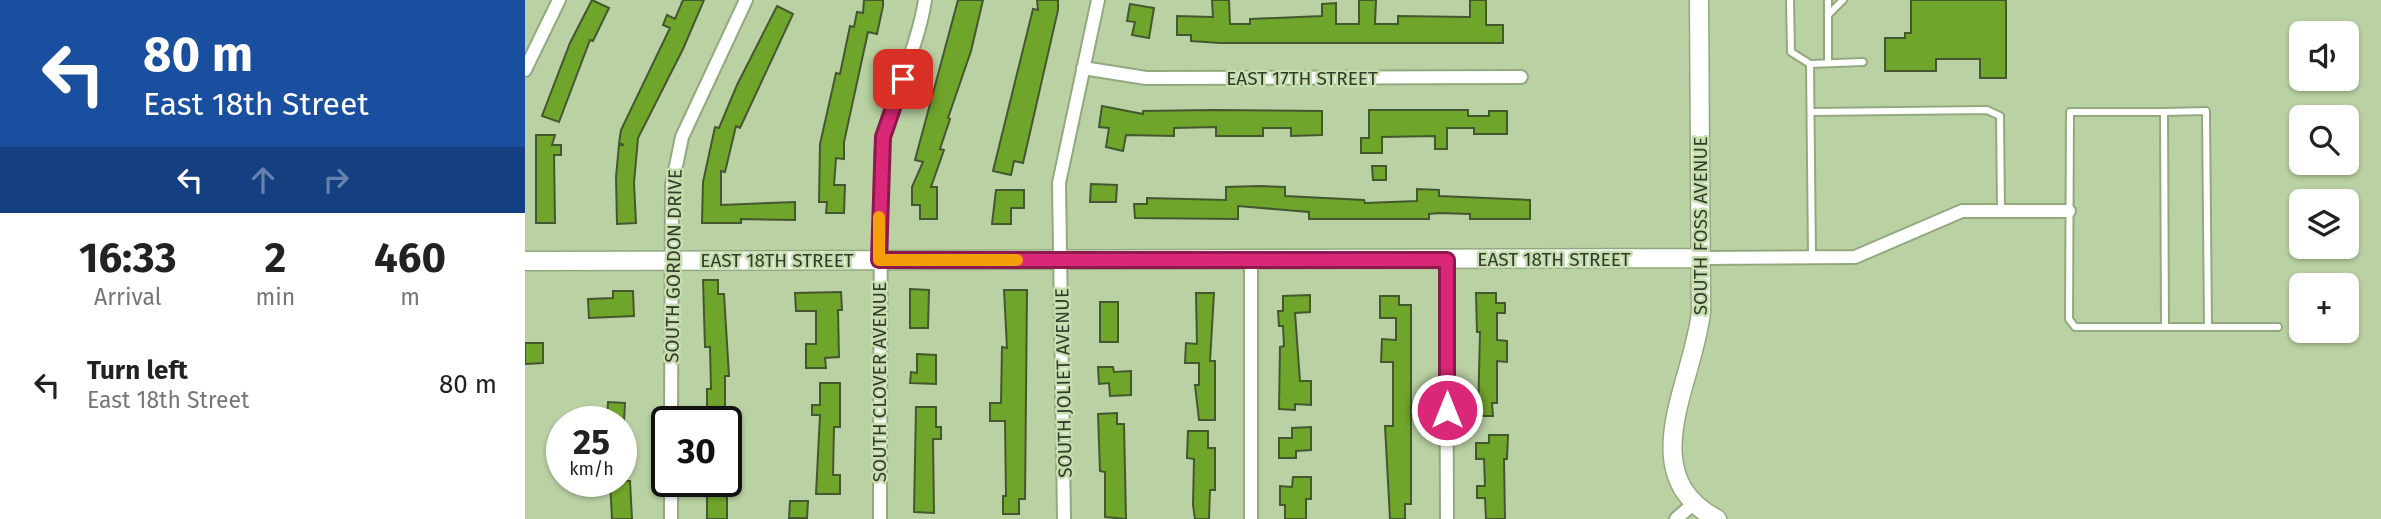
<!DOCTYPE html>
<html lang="en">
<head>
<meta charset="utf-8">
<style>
	body { margin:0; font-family:"Fira Sans",sans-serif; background:#f2f2f2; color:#222; height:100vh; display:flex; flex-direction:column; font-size:26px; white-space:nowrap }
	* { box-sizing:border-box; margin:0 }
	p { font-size:23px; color:#767676 }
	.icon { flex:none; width:38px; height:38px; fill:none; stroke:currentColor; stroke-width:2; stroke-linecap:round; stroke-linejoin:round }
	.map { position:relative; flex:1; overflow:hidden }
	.drawer { display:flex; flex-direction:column; background:#fff; width:525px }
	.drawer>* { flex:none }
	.hud { background:#1a4fa0; color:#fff; overflow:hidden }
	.controls { position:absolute; left:1764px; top:21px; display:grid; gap:14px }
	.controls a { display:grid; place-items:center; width:70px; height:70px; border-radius:10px; background:#fff; box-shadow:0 2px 5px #0004; font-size:35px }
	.speed { position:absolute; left:21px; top:406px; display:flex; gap:14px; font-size:35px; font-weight:700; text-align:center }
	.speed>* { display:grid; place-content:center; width:91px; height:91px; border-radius:50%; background:#fff; box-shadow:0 2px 5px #0004; line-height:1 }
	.speed small { font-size:18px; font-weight:400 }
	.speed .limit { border:4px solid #111; border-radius:10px; background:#fff; color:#111 }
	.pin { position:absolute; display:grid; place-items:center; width:60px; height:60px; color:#fff; margin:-30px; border-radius:14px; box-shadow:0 4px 10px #0006 }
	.me { position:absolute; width:77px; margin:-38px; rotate:0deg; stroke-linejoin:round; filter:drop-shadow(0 0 5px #0008) }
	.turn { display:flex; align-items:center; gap:24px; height:147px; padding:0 28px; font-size:32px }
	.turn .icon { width:91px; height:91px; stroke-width:2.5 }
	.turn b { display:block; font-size:49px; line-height:60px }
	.lanes { display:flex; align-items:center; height:66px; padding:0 28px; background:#0003; justify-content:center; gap:35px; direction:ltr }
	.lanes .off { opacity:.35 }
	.eta { display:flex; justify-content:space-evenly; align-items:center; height:119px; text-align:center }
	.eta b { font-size:42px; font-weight:700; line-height:49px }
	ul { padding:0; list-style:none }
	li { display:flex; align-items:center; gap:21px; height:105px; padding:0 28px }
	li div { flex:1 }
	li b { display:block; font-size:26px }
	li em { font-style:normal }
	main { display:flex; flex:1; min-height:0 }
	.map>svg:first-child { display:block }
	.building { fill:#70a52b; stroke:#44582f; stroke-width:2 }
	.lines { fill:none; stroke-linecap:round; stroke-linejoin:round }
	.lane-casing { stroke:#92a97d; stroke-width:10 }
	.street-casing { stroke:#92a97d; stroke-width:16 }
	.secondary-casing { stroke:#92a97d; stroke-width:21 }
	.lane { stroke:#fff; stroke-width:6 }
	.street { stroke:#fff; stroke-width:12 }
	.secondary { stroke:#fff; stroke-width:18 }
	.route-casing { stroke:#8e194d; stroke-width:18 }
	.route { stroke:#db2777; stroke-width:12 }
	.slow { stroke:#f59e0b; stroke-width:12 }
	.labels { text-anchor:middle; stroke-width:5; stroke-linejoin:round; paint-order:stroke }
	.street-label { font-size:19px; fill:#323b29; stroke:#c6deb0 }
</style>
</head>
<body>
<main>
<section class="drawer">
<div class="hud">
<div class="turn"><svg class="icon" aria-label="left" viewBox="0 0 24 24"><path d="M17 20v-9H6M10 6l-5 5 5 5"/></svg><div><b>80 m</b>East 18th Street</div></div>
<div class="lanes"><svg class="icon" aria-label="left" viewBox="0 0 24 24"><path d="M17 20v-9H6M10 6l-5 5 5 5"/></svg><svg class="icon off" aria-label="ahead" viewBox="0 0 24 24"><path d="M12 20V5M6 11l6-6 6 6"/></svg><svg class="icon off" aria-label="right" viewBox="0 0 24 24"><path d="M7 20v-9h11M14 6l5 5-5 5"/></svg></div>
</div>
<div class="eta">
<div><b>16:33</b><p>Arrival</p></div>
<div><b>2</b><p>min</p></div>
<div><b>460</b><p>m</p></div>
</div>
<ul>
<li><svg class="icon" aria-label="left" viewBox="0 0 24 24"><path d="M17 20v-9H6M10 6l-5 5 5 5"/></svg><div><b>Turn left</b><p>East 18th Street</p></div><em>80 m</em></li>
</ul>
</section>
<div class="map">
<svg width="1856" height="519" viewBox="0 0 1856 519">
	<rect width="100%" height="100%" fill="#b9d1a3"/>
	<path class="building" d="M67 0 84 8 68 41 65 40 34 122 17 116 45 43Z
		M158 0H179L158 49 113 138 109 183 111 223 92 224 91 177 94 145H99L94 143 96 130 145 28 138 25 142 15 150 19Z
		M339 0H358V6L352 34 343 32 319 142V159L311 158 309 185H320L319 213H301L302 202H294L295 144 311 73 315 74 325 26 329 27 332 12 338 13Z
		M433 0H458L446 51 423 118 425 119 415 149 419 150 406 187H412V219H395V205H387V187L398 162 390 160Z
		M512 0H533V10L498 163 489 161 486 175 468 171 508 9 513 10Z
		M687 0H704L705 24H725V19L797 16V4L811 3V24H834V0H851L850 24H873V16L945 17V0H961V25H978V43H695L666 41V35H652V16L688 17Z
		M1386 0H1481V78H1455V59H1411V71H1360V38H1380V33H1386Z
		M605 4 629 8 624 38 607 35 610 22 602 21Z
		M252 6 268 14 215 128 211 126 200 172 196 171V205L270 202V220L216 219V223H177L178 182 190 127 194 128 212 85Z
		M577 106 618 114V111L688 110 797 111V135L766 136V128H738V136H691V127L649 128V136L601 135 598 151 581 147 584 128 574 127Z
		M844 110H943V116H964V111H982V134H949V128H922V149H910V136L857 137V153H836V138H844Z
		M11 135H30L27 145H36V155H29L30 223H11Z
		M847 166H861V180H848Z
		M566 184 592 185 591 202H565Z
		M734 186 760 187V196L839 200 840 203 892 201V189L914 190V196L1005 200V219H945V214L914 213 904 214V219H784V212L713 206V219L610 218 609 204H622V198L701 200V187Z
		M471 190H499V208H486V224H467Z
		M178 280H193V294H199L204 376H200V415H182V389H186L185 347H180Z
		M385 289 404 290 403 328H385Z
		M479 290H502L500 499H494V514H478V496H481L480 421H465V403H476L477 347 482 348Z
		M88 291H108L109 316 64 318 63 299 88 298Z
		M316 292 317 310H313L314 357 300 358 301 368H281V344H291V311H271L270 293Z
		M671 293H689L685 361H690V420H674L670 385H674V363H660L661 343 672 344Z
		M951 293H971V303H980V313H972V340L982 341V362L972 361V403H967L968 416H953L955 332H952Z
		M785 295V312L770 313 775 381H786V405L770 404V410L754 409 755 347 759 346 758 326H754L753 311H758V296Z
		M855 296H874V305H886V504H880V519H865L860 426H868V362H856L857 339 871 340V318H855Z
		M575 302H593V342H575Z
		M0 343H18V363L0 364Z
		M392 354 411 355V384L385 383 386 372 392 373Z
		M573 367H588L589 372 606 371V395L585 396 584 383 574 384Z
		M295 383H315V427H309L308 475H315V494H291L295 415H287V405H295Z
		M83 402 100 403 99 422H82Z
		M391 407H411V427H416V439H408L409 513 389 512Z
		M592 413V424H599L601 519 580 517V472L575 471 573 414Z
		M786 427V450L771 451V458H754V438H767V428Z
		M663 431H683V448H690V490H685L684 519H670L668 505 669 459 662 458Z
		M964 435H983L982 459H979L980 519H961L960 498H952V486H960L959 459H951V443H964Z
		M201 466H211V478H201Z
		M768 477H786V499H781V519H760V505H755V486L767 487Z
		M85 481H105L107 519H87Z
		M182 481H202V519H182Z
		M265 501H283L282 518H264Z"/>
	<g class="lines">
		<defs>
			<path id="lane" d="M1265 0 1266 52 1285 64
				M1303 0V62
				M1303 15 1318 0
				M1286 112 1462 110 1475 116 1476 210
				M1545 112H1639L1640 327H1550L1544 319Z
				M1639 112 1681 111 1683 327
				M1287 258 1285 64 1338 62
				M1640 327H1753"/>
			<path id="street" d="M558 68 621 78 996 77
				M0 70 34 0
				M1177 258 1330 257 1437 211H1544
				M726 260V519
				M921 260 922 519
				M146 422 147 185 157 137 221 0
				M146 481V519
				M355 519 356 154C363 101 392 53 400 0
				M539 519 534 183 573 0
				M1151 519 1168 504"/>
			<path id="secondary" d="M1174 0 1176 311C1170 380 1106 474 1192 519
				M0 261 1177 258"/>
		</defs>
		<use href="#lane" class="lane-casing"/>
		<use href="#street" class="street-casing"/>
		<use href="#secondary" class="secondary-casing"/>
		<use href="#lane" class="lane"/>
		<use href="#street" class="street"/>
		<use href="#secondary" class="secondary"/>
	</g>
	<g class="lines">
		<defs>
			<path id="route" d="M378 79 358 137 354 260H922V410"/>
		</defs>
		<use href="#route" class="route-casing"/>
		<use href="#route" class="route"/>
		<path class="slow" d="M354 217V260H492"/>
	</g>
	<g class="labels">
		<g class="street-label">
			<text x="777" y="85">EAST 17TH STREET</text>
			<text transform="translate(1175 226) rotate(-90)" y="7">SOUTH FOSS AVENUE</text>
			<text x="1029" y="266">EAST 18TH STREET</text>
			<text x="252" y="267">EAST 18TH STREET</text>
			<text transform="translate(148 266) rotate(-89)" y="7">SOUTH GORDON DRIVE</text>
			<text transform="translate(354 382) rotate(-90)" y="7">SOUTH CLOVER AVENUE</text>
			<text transform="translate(538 383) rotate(-91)" y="7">SOUTH JOLIET AVENUE</text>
		</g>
	</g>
</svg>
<div class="controls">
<a><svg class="icon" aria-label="sound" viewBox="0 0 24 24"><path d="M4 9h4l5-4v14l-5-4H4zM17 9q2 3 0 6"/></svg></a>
<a><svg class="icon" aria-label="search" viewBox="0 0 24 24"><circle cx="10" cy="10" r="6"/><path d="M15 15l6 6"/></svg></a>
<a><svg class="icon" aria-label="layers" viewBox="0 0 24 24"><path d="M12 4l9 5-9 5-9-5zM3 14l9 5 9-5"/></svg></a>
<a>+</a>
</div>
<div class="speed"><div>25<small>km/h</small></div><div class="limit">30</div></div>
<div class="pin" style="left:378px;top:79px;background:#d93025"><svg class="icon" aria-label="arrive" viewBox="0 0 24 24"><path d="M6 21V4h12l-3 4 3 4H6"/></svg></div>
<svg class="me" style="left:922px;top:410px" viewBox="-20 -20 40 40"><circle r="17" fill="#db2777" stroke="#fff" stroke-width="3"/><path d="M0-11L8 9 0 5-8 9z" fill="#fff"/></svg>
</div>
</main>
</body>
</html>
